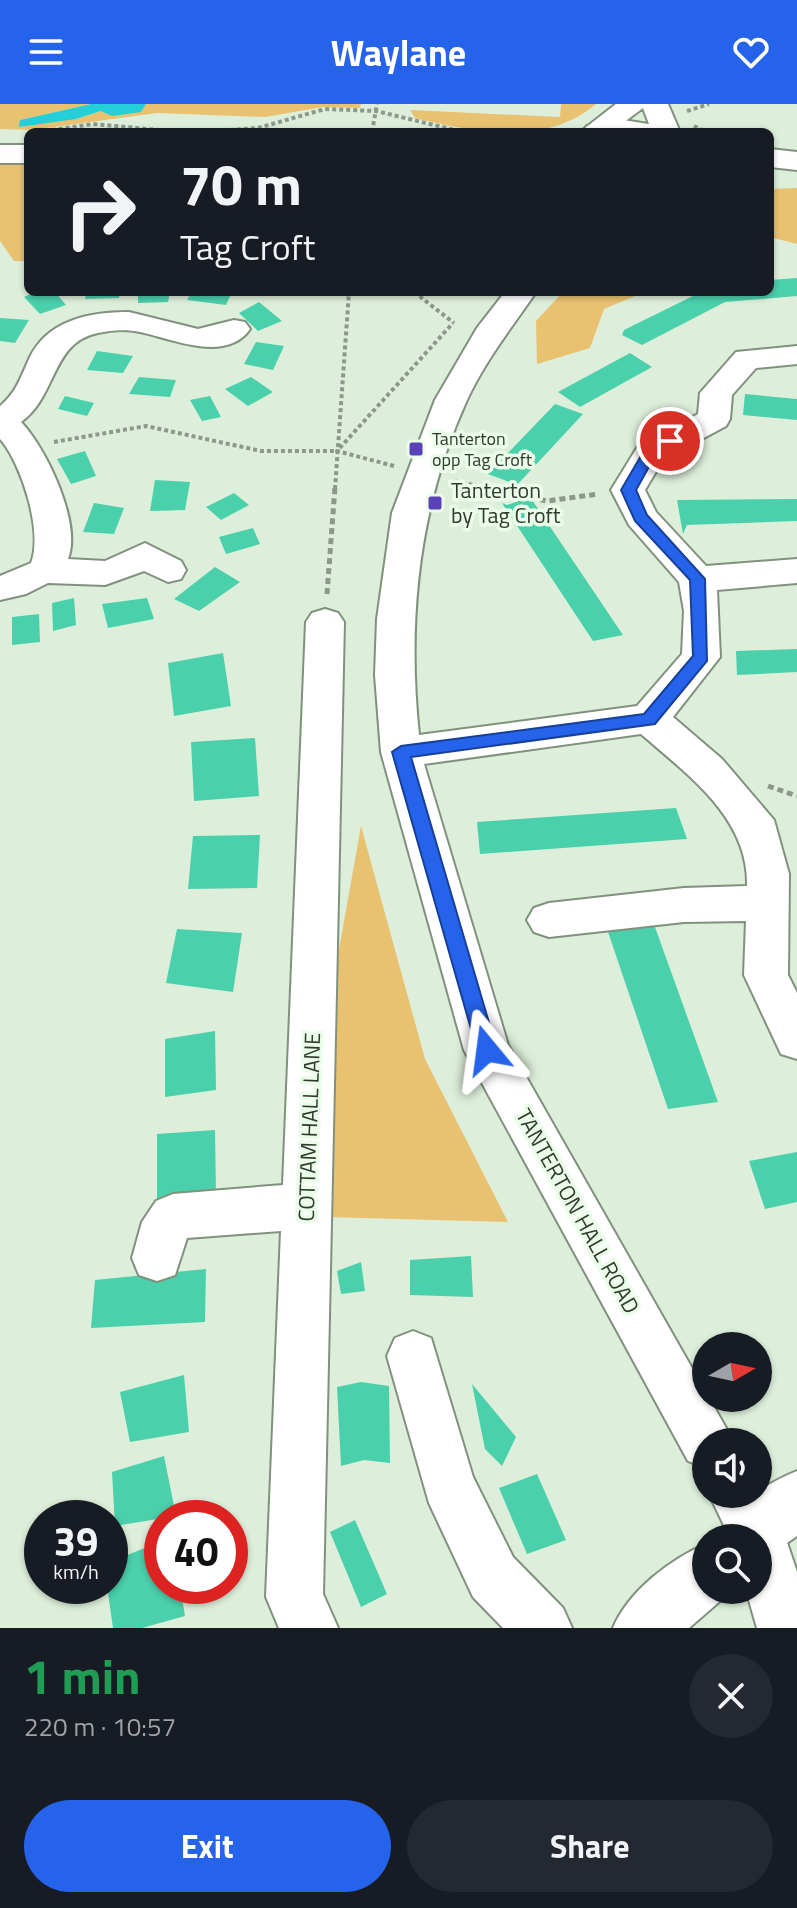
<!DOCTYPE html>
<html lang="en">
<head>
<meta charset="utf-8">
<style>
	body { margin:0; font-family:"Titillium Web",sans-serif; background:#242831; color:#f1f3f6; height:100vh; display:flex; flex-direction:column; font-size:30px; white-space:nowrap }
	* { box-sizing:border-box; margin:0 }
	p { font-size:26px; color:#9ea1a6 }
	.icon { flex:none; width:44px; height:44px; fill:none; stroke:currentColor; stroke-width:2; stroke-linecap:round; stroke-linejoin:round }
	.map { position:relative; height:1524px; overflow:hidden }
	.details { display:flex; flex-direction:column; background:#171b24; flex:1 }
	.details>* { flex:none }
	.hud { position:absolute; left:24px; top:24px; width:750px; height:168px; border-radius:12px; box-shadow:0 2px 6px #0004; background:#171b24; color:#f1f3f6; overflow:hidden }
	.needle { width:52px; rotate:81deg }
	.tools { position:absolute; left:692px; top:1228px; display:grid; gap:16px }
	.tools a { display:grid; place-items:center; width:80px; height:80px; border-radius:50%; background:#171b24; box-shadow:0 2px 6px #0004; font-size:40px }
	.speed { position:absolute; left:24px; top:1396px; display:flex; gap:16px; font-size:40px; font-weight:700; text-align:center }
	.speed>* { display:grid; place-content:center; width:104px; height:104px; border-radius:50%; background:#171b24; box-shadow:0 2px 6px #0004; line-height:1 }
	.speed small { font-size:20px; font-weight:400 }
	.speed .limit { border:12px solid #d22; background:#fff; color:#111 }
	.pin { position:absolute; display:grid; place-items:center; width:68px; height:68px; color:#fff; margin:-34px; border:4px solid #fff; border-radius:50%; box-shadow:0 2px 8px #0007 }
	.me { position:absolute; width:88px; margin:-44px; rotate:344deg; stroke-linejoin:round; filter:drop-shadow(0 0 6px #0008) }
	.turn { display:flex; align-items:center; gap:28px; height:168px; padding:0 24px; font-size:36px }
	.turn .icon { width:104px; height:104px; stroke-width:2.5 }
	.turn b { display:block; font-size:56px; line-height:68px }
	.round { display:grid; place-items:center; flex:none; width:84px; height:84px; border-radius:42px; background:#242831 }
	.headline { display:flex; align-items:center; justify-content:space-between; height:136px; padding:0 24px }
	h1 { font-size:48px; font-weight:700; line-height:60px; color:#1e9e55 }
	.button { display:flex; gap:16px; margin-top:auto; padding:16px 24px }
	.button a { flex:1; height:92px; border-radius:48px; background:#2563eb; color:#fff; font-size:32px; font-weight:700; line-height:92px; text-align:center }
	.button a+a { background:#242831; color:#f1f3f6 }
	header { display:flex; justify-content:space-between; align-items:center; height:104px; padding:0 24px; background:#2563eb; color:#fff; font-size:36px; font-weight:700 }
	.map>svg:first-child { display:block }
	.green { fill:#e9c271 }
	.water { fill:#24cfd8 }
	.building { fill:#4bd0ac }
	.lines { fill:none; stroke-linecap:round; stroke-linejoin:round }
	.minor-casing { stroke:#80917e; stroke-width:4 }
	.major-casing { stroke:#80917e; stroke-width:4 }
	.path-far1 { stroke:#8c988a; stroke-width:4; stroke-dasharray:4 3; stroke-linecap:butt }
	.path { stroke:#8c988a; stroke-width:5; stroke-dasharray:6 4; stroke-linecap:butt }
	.minor { fill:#fff; fill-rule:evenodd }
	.major { fill:#fff; fill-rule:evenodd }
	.route { fill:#2563eb; stroke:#184099; stroke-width:2 }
	.poi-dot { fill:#5b41b9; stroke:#eafde8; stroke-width:3 }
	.labels { text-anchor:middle; stroke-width:7; stroke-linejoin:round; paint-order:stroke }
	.far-poi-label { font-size:18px; fill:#323931; stroke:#eafde8; text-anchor:start }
	.poi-label { font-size:22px; fill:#323931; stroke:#eafde8; text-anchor:start }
	.street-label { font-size:22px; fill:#323931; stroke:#eafde8 }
</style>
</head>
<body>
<header><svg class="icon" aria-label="menu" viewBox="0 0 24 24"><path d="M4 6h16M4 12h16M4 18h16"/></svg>Waylane<svg class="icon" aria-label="heart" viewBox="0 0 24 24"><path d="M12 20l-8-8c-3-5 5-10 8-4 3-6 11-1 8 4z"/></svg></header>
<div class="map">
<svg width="797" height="1524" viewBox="0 0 797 1524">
	<rect width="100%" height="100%" fill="#ddefda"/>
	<path class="green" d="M0 0H91L20 16 76 15 101 7 141 8 146 0H361L360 4 323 3 265 13 157 9 31 26 0 25Z
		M561 0H596C546 43 473 28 415 14L410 6 560 13Z
		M0 56H28V157H14L0 137Z
		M797 84V140L770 133V85Z
		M563 188H645L604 205 590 244 537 260 536 217Z
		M361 722 425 955 508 1118 326 1113 325 924Z"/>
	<path class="water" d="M91 0H146L141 8 112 12 101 7 76 15 19 23 20 16Z"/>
	<path class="building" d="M797 174V192L725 198 642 241 622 231 624 226 701 188H770V176Z
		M35 188H55L66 201 40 210 24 193Z
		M87 188H120L119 194 85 195Z
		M138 188H170L168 198 138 199Z
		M192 188H232L226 201 187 196Z
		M259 198 282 217 258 227 239 209Z
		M0 214 29 216 15 239 0 237Z
		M256 238 284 242 273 266 244 260Z
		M97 247 133 252 123 269 87 266Z
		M630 249 652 263 580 303 558 288Z
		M139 273 176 276 170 293 129 290Z
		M251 273 273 288 248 302 225 285Z
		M745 290 797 295V316L743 311Z
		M65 292 94 299 87 312 58 305Z
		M210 292 221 313 202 317 190 296Z
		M555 300 583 310 517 381 488 370Z
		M85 347 96 372 71 380 57 355Z
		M155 376 190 378 185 406 150 407Z
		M234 389 249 401 221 416 206 403Z
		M530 393 623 531 593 537 502 399 507 401Z
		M797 395V417L687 421 683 430 677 396Z
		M94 399 124 404 114 430 83 428Z
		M253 424 260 440 226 450 219 433Z
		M215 463 240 478 199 507 174 495Z
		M74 494 76 521 53 527 52 499Z
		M147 494 154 515 108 524 102 500Z
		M39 510 40 538 12 541V513Z
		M797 545V568L737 571 736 547Z
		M223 549 231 602 174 612 168 559Z
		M255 634 259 692 194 697 191 638Z
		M676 704 687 735 480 750 477 718Z
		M260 731 257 784 188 785 193 732Z
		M651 812 718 998 668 1005 606 822Z
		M177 825 242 829 233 888 166 879Z
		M215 927 216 986 165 993V935Z
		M215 1026 216 1090 157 1099V1030Z
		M797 1048V1098L765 1105 749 1057Z
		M471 1152 473 1193 410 1191V1156Z
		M361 1158 365 1187 341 1190 337 1167Z
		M206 1165 205 1218 91 1224 95 1176Z
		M184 1271 189 1328 130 1338 120 1288Z
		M361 1278 389 1282 390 1359 364 1356 341 1362 337 1283Z
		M472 1280 516 1333 502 1362 485 1345Z
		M164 1352 176 1412 115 1422 112 1368Z
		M537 1370 566 1436 527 1450 499 1384Z
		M355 1416 387 1490 361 1503 330 1428Z
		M162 1437V1482H180L185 1512 142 1524H113L107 1482H110V1458Z"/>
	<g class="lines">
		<defs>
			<path id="minor" d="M616 0H668L680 28H652L643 4 611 28H580Z
				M505 188H536C512 223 485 257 467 296 418 403 407 516 419 631L637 602 682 550 684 507 679 478 629 421 611 386 638 342 698 310 700 289 736 248 797 242V260L756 264 732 291 730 315 726 322 663 356 645 386 656 408 706 462 797 455V479L717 486 720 553 673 613 722 655 774 716 789 770 788 871 797 889V955L781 950 744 871 746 817 684 818 549 833 534 828 527 816 534 804 549 799 684 784 747 782C749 714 688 671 641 630L424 660 508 941 734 1338H706V1364L688 1357 464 946 381 648 375 571 377 515 392 409 435 296 477 224Z
				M129 208 198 225 234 216 245 218 250 225C226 260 170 234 140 228 127 225 111 226 98 229 51 238 57 293 21 318 46 344 82 419 68 455L105 457 145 439 181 457 186 466 181 475 168 478 144 467 105 481 48 479 26 490 0 496V472L31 459C43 428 22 360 0 335V302C16 289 21 273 29 255 47 216 89 208 129 208Z
				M325 505 338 509 344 518 323 1490 338 1524H279L266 1493 281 1127 187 1134 175 1171 157 1177 139 1171 132 1154 142 1118 156 1097 173 1090 283 1081 306 518 312 509Z
				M413 1227 431 1234 473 1373 513 1453 563 1504 572 1524H503L473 1493 429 1399 387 1252 395 1234Z
				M758 1375 776 1406 797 1468V1524H757L746 1486H758V1434H730L709 1390H758Z"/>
			<path id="major" d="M623 16 661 22 665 28H583L587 22Z
				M0 41H28V59H0Z
				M770 45 797 48V66L770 63Z
				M797 1367V1432L758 1459V1434H718C731 1402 765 1380 797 1367Z
				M706 1440V1486H729L727 1491 689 1524H613C628 1488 670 1455 706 1440Z"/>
		</defs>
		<use href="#minor" class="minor-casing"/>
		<use href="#major" class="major-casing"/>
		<path class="path-far1" d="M687 7 709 0
			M694 22 706 28
			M38 28 93 20 180 28
			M202 28 258 24 325 5 376 7 463 28
			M372 28 377 0
			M414 188 454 219
			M54 338 146 322 261 347H337
			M394 362 337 347 453 219
			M455 377 491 385
			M335 385 349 188"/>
		<path class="path" d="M481 383 547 397 598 390
			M327 490 335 383
			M768 682 797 692"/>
		<use href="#minor" class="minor"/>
		<use href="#major" class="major"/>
	</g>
	<path class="route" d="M665 333 677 337 655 352 636 386 647 411 705 475 707 557 655 620 411 653 497 946 487 955 477 946 392 648 401 642 644 610 693 552 690 476 635 417 621 386 645 345Z"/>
	<g class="poi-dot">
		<rect x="408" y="337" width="16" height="16" rx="4"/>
		<rect x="427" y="391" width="16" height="16" rx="4"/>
	</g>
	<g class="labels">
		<g class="far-poi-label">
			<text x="432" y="341">Tanterton<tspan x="432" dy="21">opp Tag Croft</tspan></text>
		</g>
		<g class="poi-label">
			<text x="451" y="394">Tanterton<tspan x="451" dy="25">by Tag Croft</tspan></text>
		</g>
		<g class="street-label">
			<text transform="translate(309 1023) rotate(-88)" y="8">COTTAM HALL LANE</text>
			<text transform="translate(578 1107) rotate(61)" y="8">TANTERTON HALL ROAD</text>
		</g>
	</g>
</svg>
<div class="tools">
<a><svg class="needle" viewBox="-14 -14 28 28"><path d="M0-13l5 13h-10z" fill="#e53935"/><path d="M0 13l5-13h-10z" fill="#9ea1a6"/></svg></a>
<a><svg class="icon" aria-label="sound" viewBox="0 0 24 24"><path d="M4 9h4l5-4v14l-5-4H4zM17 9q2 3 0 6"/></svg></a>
<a><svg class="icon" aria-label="search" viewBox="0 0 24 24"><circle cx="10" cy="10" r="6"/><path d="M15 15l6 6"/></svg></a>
</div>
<div class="speed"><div>39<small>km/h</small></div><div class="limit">40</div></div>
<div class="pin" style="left:670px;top:337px;background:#d93025"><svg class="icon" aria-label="arrive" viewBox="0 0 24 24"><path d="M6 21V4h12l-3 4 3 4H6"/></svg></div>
<svg class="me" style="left:487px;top:946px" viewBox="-20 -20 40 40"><path d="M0-17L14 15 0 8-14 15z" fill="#2563eb" stroke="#fff" stroke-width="4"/></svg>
<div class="hud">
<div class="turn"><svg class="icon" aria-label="right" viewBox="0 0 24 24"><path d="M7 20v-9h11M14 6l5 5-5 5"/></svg><div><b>70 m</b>Tag Croft</div></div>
</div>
</div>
<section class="details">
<div class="headline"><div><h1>1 min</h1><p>220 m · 10:57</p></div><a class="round"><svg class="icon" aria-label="close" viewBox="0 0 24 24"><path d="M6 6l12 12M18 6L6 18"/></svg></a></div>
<div class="button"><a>Exit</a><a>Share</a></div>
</section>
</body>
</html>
